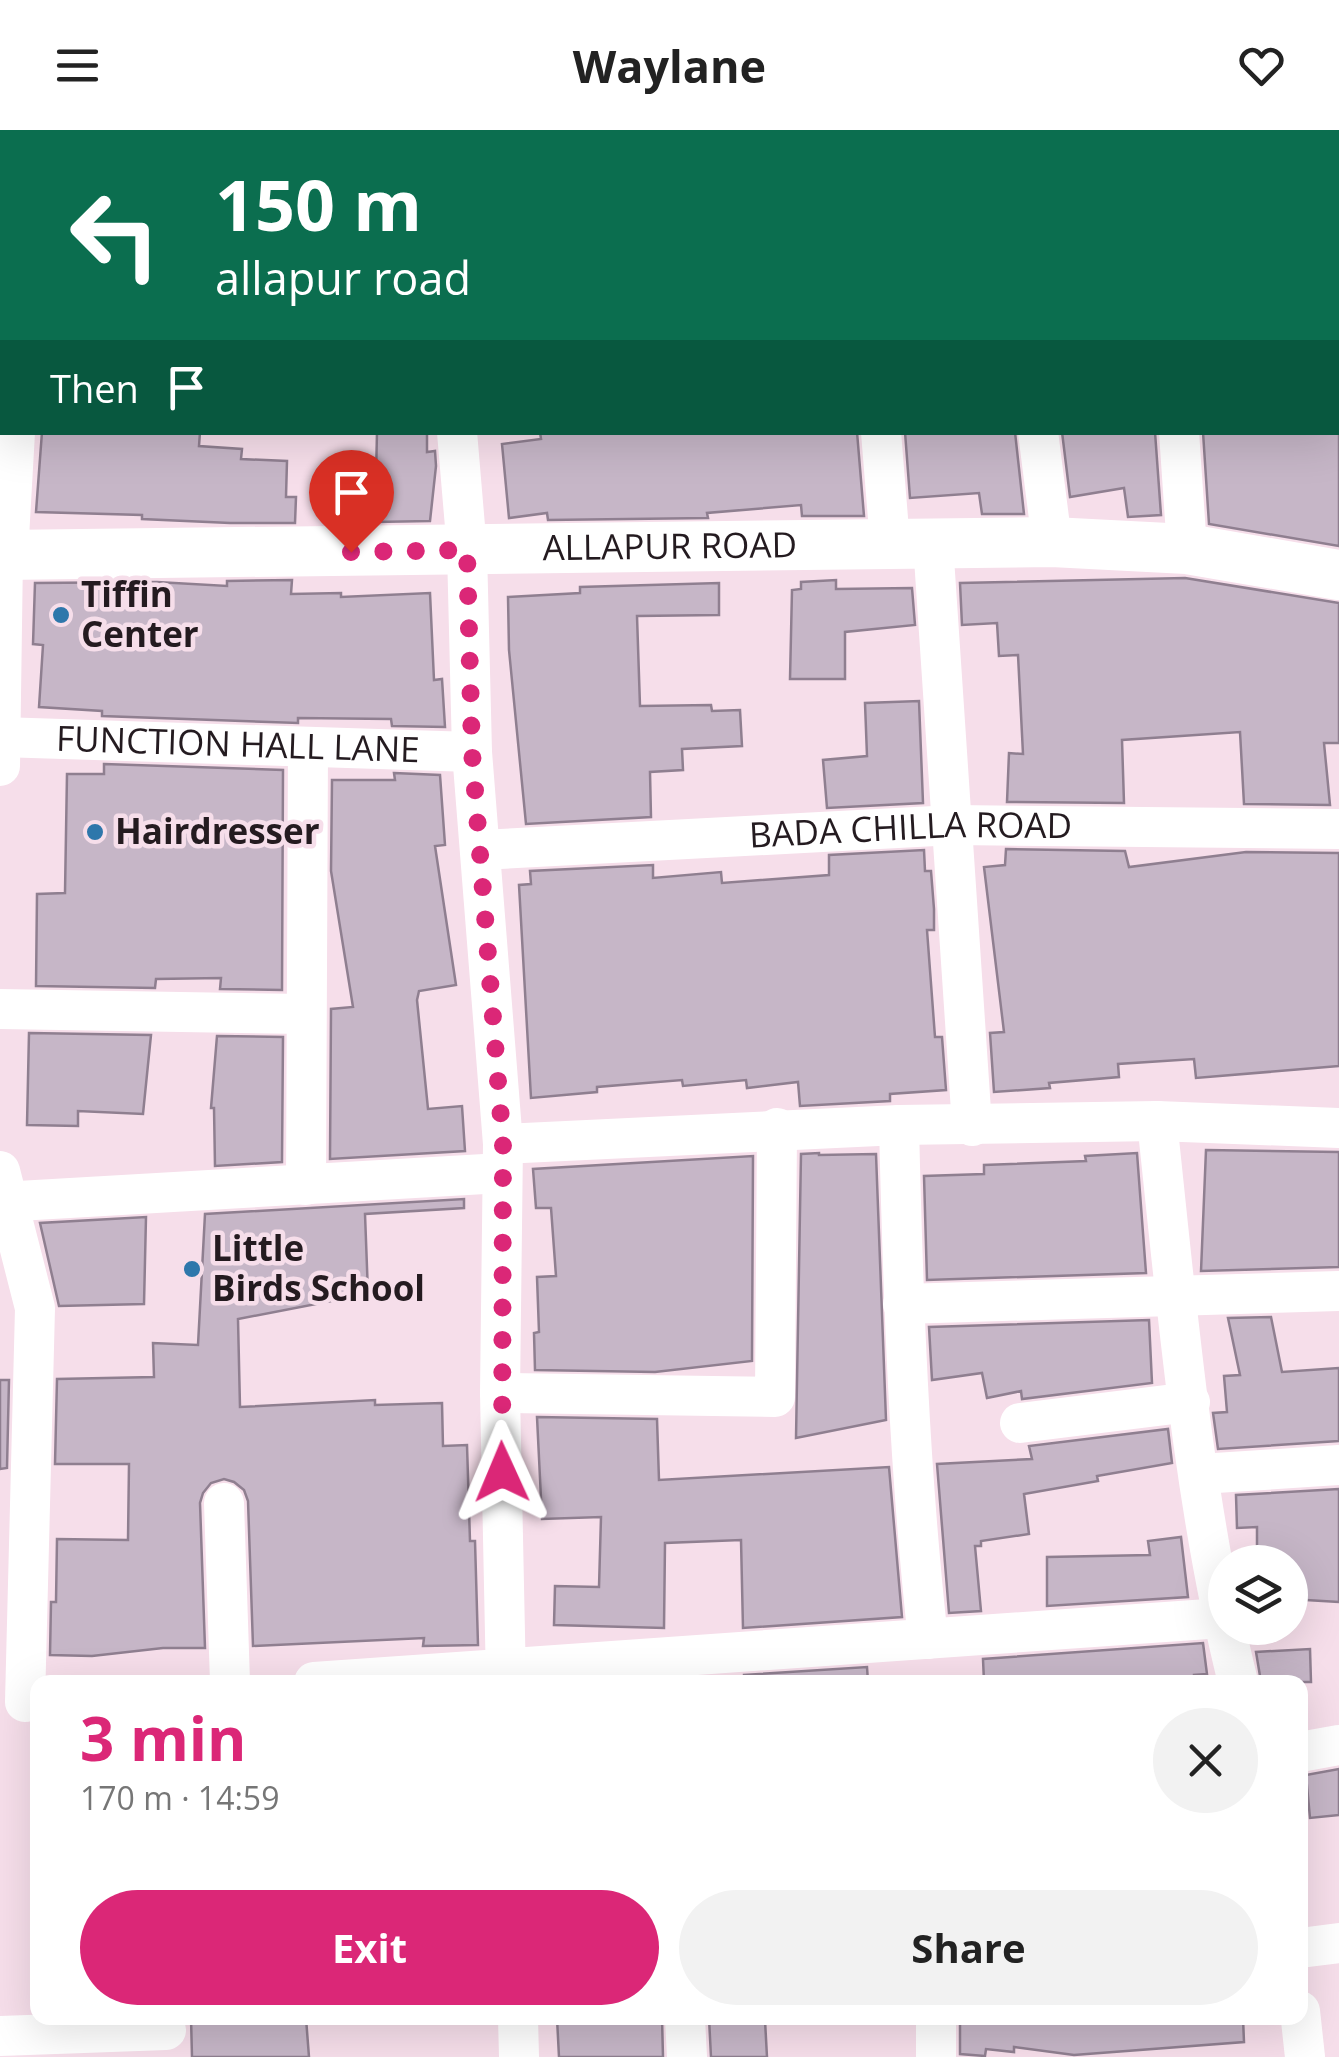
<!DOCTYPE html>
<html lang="en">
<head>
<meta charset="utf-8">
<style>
	body { margin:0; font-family:"Open Sans",sans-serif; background:#f2f2f2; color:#222; height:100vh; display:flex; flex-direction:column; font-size:38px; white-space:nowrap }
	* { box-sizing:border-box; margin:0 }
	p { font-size:32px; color:#767676 }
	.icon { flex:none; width:55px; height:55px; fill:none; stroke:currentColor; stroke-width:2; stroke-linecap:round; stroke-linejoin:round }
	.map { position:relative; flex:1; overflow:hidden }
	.sheet { position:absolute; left:30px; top:1545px; width:1278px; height:350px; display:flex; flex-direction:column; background:#fff; border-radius:20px; box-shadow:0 10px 40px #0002 }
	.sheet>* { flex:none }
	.top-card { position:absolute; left:0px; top:0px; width:1340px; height:305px; box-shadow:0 10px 40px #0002; background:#0b6e4f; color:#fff; overflow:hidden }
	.fabs { position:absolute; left:1208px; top:1415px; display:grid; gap:20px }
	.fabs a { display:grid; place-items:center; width:100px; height:100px; border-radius:50%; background:#fff; box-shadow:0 10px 40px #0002; font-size:50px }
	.pin { position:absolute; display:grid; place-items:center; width:85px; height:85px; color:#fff; margin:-102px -42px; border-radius:50% 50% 50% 0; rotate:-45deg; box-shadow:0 0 10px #0007 }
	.pin .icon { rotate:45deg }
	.me { position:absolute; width:110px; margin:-55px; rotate:359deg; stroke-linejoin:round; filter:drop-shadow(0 0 8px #0008) }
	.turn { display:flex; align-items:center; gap:35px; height:210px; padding:0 50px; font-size:45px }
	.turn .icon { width:130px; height:130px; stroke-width:2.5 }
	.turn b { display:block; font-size:70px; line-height:85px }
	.then { display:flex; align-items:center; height:95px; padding:0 50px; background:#0003; gap:20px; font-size:38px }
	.round { display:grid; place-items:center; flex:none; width:105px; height:105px; border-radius:52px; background:#f2f2f2 }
	.overview { display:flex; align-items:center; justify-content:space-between; height:170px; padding:0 50px }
	h1 { font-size:60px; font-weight:700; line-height:75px; color:#db2777 }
	.button { display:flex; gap:20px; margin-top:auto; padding:20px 50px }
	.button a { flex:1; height:115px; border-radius:60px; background:#db2777; color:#fff; font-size:40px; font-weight:700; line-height:115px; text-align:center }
	.button a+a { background:#f2f2f2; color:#222 }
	header { display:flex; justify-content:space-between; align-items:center; height:130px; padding:0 50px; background:#fff; font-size:45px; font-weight:700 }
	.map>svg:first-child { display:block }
	.building { fill:#c6b6c7; stroke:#8f7f90; stroke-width:2.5 }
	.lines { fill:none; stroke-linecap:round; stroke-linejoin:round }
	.minor { stroke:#fff; stroke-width:40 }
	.major { stroke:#fff; stroke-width:50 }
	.route { stroke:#db2777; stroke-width:18; stroke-dasharray:0 32.4 }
	.poi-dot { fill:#2e77ab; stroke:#f6deea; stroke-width:4 }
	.labels { text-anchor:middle; stroke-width:9; stroke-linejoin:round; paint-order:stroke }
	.street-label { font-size:35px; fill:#241b20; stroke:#f6deea }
	.poi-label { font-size:35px; font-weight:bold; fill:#241b20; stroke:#f6deea; text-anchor:start }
</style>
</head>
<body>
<header><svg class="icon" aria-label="menu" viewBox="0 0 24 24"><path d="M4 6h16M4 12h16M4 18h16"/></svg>Waylane<svg class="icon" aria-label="heart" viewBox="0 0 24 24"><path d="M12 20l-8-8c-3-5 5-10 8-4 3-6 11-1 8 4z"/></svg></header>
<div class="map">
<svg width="1339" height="1927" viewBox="0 0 1339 1927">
	<rect width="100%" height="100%" fill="#f6deea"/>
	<path class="building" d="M42 302H200L199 316 242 319 241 329 287 331 286 367H296L295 393H230L142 389V385L36 382Z
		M377 302H427V322L435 321 436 336 430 391 375 392Z
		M540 302H857L864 386H802L801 375 707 383 708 388 548 390 547 383 509 388 502 314 541 309Z
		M905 302H1015L1024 384H982L979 363 910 368Z
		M1062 302H1155L1161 385 1128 387 1124 358 1070 367Z
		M1203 302H1339V416L1209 394Z
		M1185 448 1339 473V613H1324L1330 675 1244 674 1240 602 1122 610 1124 673 1007 672 1009 623 1023 624 1018 525 999 526 997 493 962 495 960 453Z
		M292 450 291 464 341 463V467L430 463 434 550 442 549 445 597 392 596 391 589 298 588V593L102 586V581L39 577 43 515 33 514 35 453 157 452 227 456V451Z
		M836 450V459L912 458 915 495 845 502V549H790L792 460 801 459V452Z
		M719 453V485L637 486 640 576 711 575 712 581 740 580 742 616 682 619 683 640 650 642 651 687 526 694 509 520 508 467 580 463V457Z
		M919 571 923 673 827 678 823 630 867 626 865 573Z
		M104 634 283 640 282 860 220 859 221 848 156 849 155 858 36 856 37 764 65 763 67 644H104Z
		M394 643 440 645 445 715 435 716 456 855 419 861 417 870 428 979 462 976 465 1021 330 1029 331 879 353 877 331 741 332 650H395Z
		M1006 719 1125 721 1129 737 1246 722 1339 723V936L1196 948 1194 929 1118 934 1119 947 1049 953 1050 958 994 962 990 903 1004 902 984 737 1005 735Z
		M924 720 925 741H931L934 779V800H927L935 907H942L946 960 890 964V971L800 976 798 952 747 958 746 950 683 956 682 950 597 957V962L531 968 519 755 531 754 530 741 653 735V748L721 742 722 753 829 745V725Z
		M29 903 151 905 143 984 78 981V996L27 995Z
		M217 906 283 907 282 1032 215 1036 214 978H211Z
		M1206 1020 1339 1022V1137L1201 1141Z
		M819 1023V1025L876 1024 886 1290 796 1308 801 1024Z
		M1137 1023 1146 1143 927 1150 924 1046 984 1044V1035L1086 1031 1085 1026Z
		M753 1026 752 1231 655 1242 535 1240 534 1203 539 1202 537 1147 556 1146 551 1078H536L533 1039Z
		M464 1069V1078L365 1084 368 1164 238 1189 240 1277 375 1270V1275L442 1273 443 1316 467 1315 470 1411H475L478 1515 423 1516 424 1508 253 1516 248 1371 244 1360 234 1352 224 1349 211 1353 203 1363 200 1373 205 1518H163L92 1526 50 1525 51 1472H56L57 1409 128 1410 129 1334H55L57 1249 154 1247 153 1213 198 1215 205 1084Z
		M146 1087 144 1174 59 1176 40 1093Z
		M1271 1187 1282 1242 1339 1238V1311L1218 1319 1213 1283 1227 1282 1224 1246 1240 1245 1228 1188Z
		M1149 1190 1152 1253 1022 1269 1021 1261 987 1268 982 1243 932 1250 929 1197Z
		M0 1250H9L7 1338 0 1339Z
		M537 1287 657 1289 659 1350 889 1337 902 1487 743 1498 741 1410 665 1413 664 1498 554 1495 555 1456 599 1457 601 1387 542 1389Z
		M1168 1299 1172 1333 1097 1346 1098 1351 1024 1364 1029 1404 981 1411V1416H975L981 1481 949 1483 937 1334 1032 1329 1029 1316Z
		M1339 1359V1472L1290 1469V1432H1257V1397L1237 1398 1236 1365Z
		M1181 1407 1188 1467 1047 1476V1427L1150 1425 1148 1411Z
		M1203 1513 1207 1544 1194 1545V1552H984L983 1529Z
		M1310 1519 1311 1552H1261L1256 1522Z
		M867 1537 868 1552H744V1545Z
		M1339 1639V1685L1310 1688 1306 1645Z
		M191 1888H306L309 1927H192Z
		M557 1888H662L663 1927H559Z
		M709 1888 765 1890 767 1927H711Z
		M960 1888H1243L1244 1912 1074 1925 1014 1917V1922L986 1919 985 1926 960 1924Z"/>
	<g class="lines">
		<g class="minor">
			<path d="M438 0V2"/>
			<path d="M853 0V2"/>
			<path d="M1004 0V2"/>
			<path d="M1150 0 1151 2"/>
			<path d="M1306 0V2"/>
			<path d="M228 2 229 0"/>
			<path d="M0 53H2"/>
			<path d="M1338 101H1339"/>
			<path d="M457 302 467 420 472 622 503 1014 500 1263 506 1552"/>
			<path d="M881 302 890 413"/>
			<path d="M1038 302 1052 412"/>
			<path d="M1179 302 1187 419"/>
			<path d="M933 413 972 996"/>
			<path d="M0 425H3L0 636"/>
			<path id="s1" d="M0 607 472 622"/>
			<path id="s2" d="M481 720 954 695 1339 699"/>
			<path d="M0 879 304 884"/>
			<path d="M1157 991C1177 1176 1193 1372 1238 1552"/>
			<path d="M899 995C903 1167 909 1338 928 1509"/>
			<path d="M503 1014 899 995 1157 991 1339 998"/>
			<path d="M0 1041 35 1178 25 1572"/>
			<path d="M306 1055 308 618"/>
			<path d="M0 1072 502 1043"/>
			<path d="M903 1174 1339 1161"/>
			<path d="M500 1263 775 1267 777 998"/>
			<path d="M1020 1293 1190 1272"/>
			<path d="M1200 1344 1339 1335"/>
			<path d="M224 1373 230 1552"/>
			<path d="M314 1552 1222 1488"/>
			<path d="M1300 1622 1339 1615"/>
			<path d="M1300 1818 1339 1813"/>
			<path d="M1300 1881 1305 1927"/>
			<path d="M518 1888 519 1927"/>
			<path d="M685 1888 687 1927"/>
			<path d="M936 1888V1927"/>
			<path d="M0 1906 166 1900"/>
		</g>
		<g class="major">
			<path d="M21 2V0"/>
			<path id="s3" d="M10 302 3 425 1052 412 1187 419 1339 445"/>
		</g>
	</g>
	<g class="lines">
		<path class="route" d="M351 422 467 420 472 622 503 1014 502 1342"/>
	</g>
	<g class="poi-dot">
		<circle cx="61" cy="485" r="10"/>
		<circle cx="95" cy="702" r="10"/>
		<circle cx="192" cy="1139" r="10"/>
	</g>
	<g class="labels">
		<g class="street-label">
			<text dy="12" stroke="none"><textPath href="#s3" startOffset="790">ALLAPUR ROAD</textPath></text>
			<text dy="12" stroke="none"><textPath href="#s1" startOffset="238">FUNCTION HALL LANE</textPath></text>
			<text dy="12" stroke="none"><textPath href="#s2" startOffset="430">BADA CHILLA ROAD</textPath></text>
		</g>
		<g class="poi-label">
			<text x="81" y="477">Tiffin<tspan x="81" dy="40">Center</tspan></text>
			<text x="115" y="714">Hairdresser</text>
			<text x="212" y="1131">Little<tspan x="212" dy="40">Birds School</tspan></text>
		</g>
	</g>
</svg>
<div class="fabs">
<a><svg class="icon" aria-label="layers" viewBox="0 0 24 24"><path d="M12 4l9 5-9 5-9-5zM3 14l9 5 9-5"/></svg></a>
</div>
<div class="pin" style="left:351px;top:422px;background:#d93025"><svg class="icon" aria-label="arrive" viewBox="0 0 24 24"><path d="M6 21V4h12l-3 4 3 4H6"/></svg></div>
<svg class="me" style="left:502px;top:1342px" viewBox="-20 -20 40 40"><path d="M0-17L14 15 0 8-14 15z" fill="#db2777" stroke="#fff" stroke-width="4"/></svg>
<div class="top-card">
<div class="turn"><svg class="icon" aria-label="left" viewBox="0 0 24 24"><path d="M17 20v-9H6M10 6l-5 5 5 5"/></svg><div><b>150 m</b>allapur road</div></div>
<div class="then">Then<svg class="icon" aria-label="arrive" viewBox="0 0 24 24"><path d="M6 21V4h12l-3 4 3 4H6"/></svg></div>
</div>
<section class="sheet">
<div class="overview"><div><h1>3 min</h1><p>170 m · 14:59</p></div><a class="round"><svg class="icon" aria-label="close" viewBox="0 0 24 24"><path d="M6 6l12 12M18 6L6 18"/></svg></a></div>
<div class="button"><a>Exit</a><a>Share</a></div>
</section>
</div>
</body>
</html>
